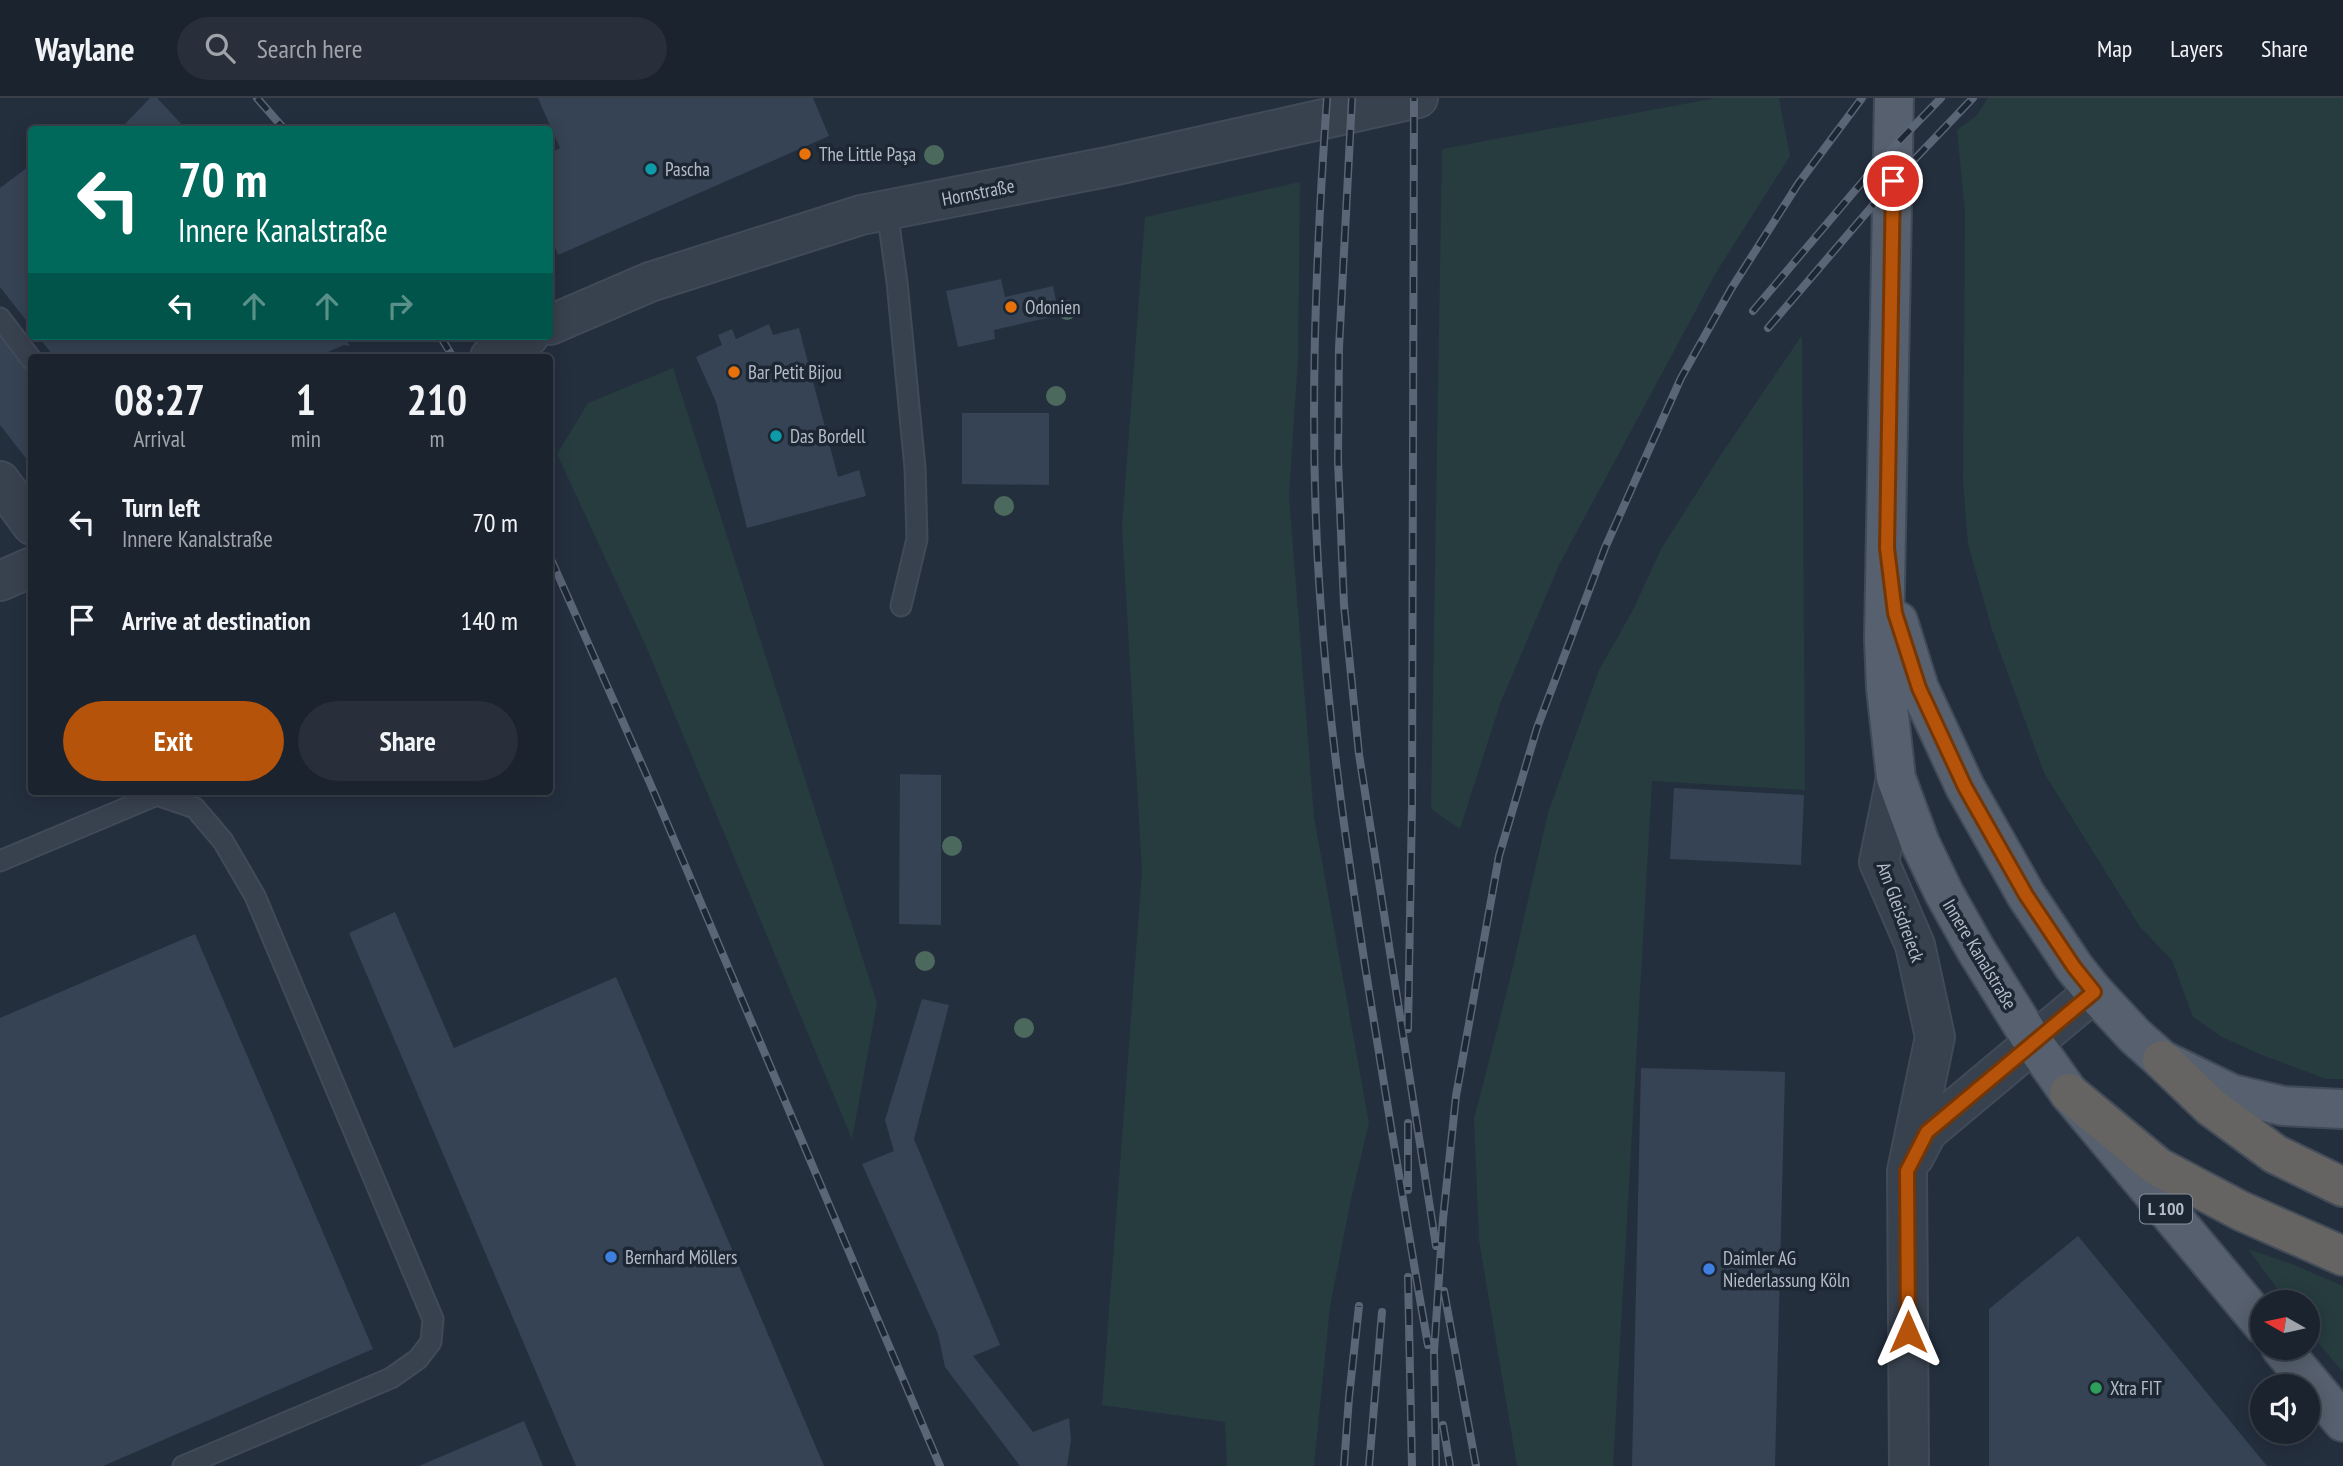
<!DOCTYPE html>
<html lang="en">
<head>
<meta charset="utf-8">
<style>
	body { margin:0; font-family:"PT Sans Narrow",sans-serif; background:#282f3a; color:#f1f3f6; height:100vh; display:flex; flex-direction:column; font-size:26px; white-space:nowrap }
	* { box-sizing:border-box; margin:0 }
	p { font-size:23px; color:#a0a4aa }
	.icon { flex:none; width:38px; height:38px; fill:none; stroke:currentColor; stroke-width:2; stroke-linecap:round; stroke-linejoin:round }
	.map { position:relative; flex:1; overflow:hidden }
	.drawer { position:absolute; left:28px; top:256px; width:525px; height:441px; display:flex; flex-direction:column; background:#1b232e; border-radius:7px; box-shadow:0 4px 18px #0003,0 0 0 2px #39404a }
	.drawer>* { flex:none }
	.top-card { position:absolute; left:28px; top:28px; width:525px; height:214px; border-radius:7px; box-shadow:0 4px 18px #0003,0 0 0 2px #39404a; background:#00695c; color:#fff; overflow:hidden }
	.needle { width:46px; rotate:279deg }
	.fabs { position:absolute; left:2250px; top:1192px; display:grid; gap:14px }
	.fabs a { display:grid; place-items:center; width:70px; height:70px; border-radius:50%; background:#1b232e; box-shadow:0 4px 18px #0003,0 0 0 2px #39404a; font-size:35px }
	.pin { position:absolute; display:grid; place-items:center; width:60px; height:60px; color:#fff; margin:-30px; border:4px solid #fff; border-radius:50%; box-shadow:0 2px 7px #0007 }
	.me { position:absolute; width:77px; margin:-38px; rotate:0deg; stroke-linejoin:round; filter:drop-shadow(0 0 5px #0008) }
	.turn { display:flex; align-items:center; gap:24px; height:147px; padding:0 35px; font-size:32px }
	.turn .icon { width:91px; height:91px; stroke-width:2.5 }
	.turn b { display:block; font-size:49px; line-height:60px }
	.lanes { display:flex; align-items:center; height:66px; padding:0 35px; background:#0003; justify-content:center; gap:35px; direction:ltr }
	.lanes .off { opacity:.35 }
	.eta { display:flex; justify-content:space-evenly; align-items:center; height:119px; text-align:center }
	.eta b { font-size:42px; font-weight:700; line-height:49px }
	.button { display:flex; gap:14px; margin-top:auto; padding:14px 35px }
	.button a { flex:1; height:80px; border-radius:42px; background:#b45309; color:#fff; font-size:28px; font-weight:700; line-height:80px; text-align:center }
	.button a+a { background:#282f3a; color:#f1f3f6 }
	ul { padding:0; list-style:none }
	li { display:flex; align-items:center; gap:21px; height:98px; padding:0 35px }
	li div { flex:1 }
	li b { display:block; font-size:26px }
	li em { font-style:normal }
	header { display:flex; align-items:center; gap:42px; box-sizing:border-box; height:98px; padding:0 35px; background:#1b232e; border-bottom:2px solid #39404a }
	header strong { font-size:33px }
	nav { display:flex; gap:38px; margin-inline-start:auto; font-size:24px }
	.search { width:490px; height:63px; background:#282f3a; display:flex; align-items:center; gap:18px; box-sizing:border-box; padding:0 24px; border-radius:38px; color:#a0a4aa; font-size:26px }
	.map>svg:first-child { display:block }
	.green { fill:#263c3f }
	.building { fill:#364354 }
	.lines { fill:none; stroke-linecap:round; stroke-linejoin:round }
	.service-casing { stroke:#414a57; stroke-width:23 }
	.minor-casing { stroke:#414a57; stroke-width:42 }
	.tertiary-casing { stroke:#414a57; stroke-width:42 }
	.primary-casing { stroke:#414a57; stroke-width:42 }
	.trunk-casing { stroke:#434c59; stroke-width:42 }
	.service { stroke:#38414e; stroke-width:19 }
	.minor { stroke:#38414e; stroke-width:38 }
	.tertiary { stroke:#38414e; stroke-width:38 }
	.primary { stroke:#56606e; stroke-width:38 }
	.trunk { stroke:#656462; stroke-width:38 }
	.rail-casing { stroke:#5a6575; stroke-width:8 }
	.rail { stroke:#1d2633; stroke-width:5; stroke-dasharray:16; stroke-linecap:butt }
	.tree { fill:#4b6a5d }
	.route-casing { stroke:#753606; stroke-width:18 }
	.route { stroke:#b45309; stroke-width:12 }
	.food-dot { fill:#e8710a; stroke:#1d2633; stroke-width:2.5 }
	.culture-dot { fill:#0f9aa8; stroke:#1d2633; stroke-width:2.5 }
	.shop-dot { fill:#3f7fe0; stroke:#1d2633; stroke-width:2.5 }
	.leisure-dot { fill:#2e9e5b; stroke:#1d2633; stroke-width:2.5 }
	.labels { text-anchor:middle; stroke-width:7; stroke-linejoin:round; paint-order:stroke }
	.shield { fill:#1d2633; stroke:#878f9c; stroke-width:2 }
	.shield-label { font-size:18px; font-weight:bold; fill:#b4bcc9 }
	.poi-label { font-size:19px; fill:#b4bcc9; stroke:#1d2633; text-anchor:start }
	.street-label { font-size:19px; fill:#b4bcc9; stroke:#1d2633 }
</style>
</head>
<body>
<header>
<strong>Waylane</strong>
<div class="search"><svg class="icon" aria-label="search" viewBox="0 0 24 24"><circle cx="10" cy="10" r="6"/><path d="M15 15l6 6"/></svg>Search here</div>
<nav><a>Map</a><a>Layers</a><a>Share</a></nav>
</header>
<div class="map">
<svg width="2343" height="1368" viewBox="0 0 2343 1368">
	<rect width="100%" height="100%" fill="#242f3e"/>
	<path class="green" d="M1716 0H1779L1790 58 1717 173 1560 465 1500 606 1460 731 1431 711 1442 51Z
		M1988 0H2343V981H2326L2262 957 2222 939 2193 919 2172 862 2140 829 2044 675 1992 532 1968 446 1963 383 1965 115 1957 32 1976 18Z
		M1300 84 1298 261 1289 397 1314 719 1369 1025 1351 1101 1330 1209 1314 1368H1227L1225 1324 1102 1307 1142 773 1122 429 1145 119Z
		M1802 237 1805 692 1652 683 1613 1368H1517L1479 1142 1474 1021 1510 881 1548 715 1599 572 1633 512 1661 451 1722 355Z
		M673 270 877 905 852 1041 645 546 557 356 588 305Z
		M2248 1151 2292 1166 2343 1188V1274L2308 1233V1204H2287Z"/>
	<path class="building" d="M150 0H157L187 32H128L124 27Z
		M538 0H813L829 38 558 157 553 144 550 146V55L560 50Z
		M32 66V230L0 189V90Z
		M1001 181 1005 199 1053 188 1059 217 994 232 995 241 958 249 946 193Z
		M769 226 773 237 799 230 838 379 859 372 866 398 747 430 716 304 696 259 722 247 718 237 732 231 736 241Z
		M0 235 32 276V368L0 327Z
		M38 238H344L350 248 344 247 316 259H54Z
		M962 315H1049V387L962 386Z
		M900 676 941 677V827L899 826Z
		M1674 690 1804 697 1801 767 1670 761Z
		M395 814 454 950 616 879 824 1368H576L349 835Z
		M195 836 373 1251 103 1368H0V920Z
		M922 901 949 907 914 1041 1000 1247 973 1258 1033 1334 1069 1320 1071 1342 1067 1368H1020L945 1269 938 1236 862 1066 894 1053 885 1022Z
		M1641 970 1785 974 1775 1368H1632Z
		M2078 1138 2267 1368H1989V1211Z
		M524 1323 543 1368H419Z"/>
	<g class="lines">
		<defs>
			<path id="service" d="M887 112 897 184 915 370 917 441 901 508
				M0 220 32 262
				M0 763 157 697 195 710 223 743 255 798 433 1221 431 1244 418 1261 391 1280 183 1368"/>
			<path id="minor" d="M0 383 32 427
				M1896 680 1879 764 1915 847 1935 939 1907 1073 1909 1368
				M1914 1059 1927 1034 2094 894"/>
			<path id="tertiary" d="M550 227 650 184 861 117 1112 68 1418 0
				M490 259 529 238
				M0 483 32 469"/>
			<path id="primary" d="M1894 0 1884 541 1886 590 1896 680 1920 745 1944 795 1976 852 2033 944 2069 995 2263 1227
				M1898 523 1919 590 1965 689 2026 797 2074 869 2094 894 2135 938 2162 962 2232 996 2283 1008 2343 1011
				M2281 1250 2343 1324"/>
			<path id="trunk" d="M2162 962 2211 1009 2275 1056 2343 1089
				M2069 995 2158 1069 2241 1113 2343 1158"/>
		</defs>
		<use href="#service" class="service-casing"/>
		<use href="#minor" class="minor-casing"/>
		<use href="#tertiary" class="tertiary-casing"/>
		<use href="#primary" class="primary-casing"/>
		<use href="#trunk" class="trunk-casing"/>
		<use href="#service" class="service"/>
		<use href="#minor" class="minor"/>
		<use href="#tertiary" class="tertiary"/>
		<use href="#primary" class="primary"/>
		<use href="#trunk" class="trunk"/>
		<defs>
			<path id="rail" d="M257 0 285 32
				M1327 0C1315 170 1308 341 1321 511 1330 639 1349 766 1369 893 1388 1011 1407 1129 1428 1247
				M1352 0 1339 250 1338 362 1344 507 1359 656 1436 1148
				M1753 213 1880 63 1941 0
				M1768 230 1891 86 1973 0
				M440 238 453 259
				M550 459 650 685 940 1368
				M1408 931 1412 706 1414 0
				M1408 1025V1092
				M1408 1179 1412 1368
				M1444 1193 1476 1368
				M1443 1327 1450 1368
				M1344 1368 1349 1299 1359 1208
				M1369 1368 1382 1214
				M1436 1368 1434 1254 1443 1121 1456 998 1499 758 1537 630 1605 450 1681 280 1731 191 1798 86 1862 0"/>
		</defs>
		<use href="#rail" class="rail-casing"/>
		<use href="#rail" class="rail"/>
	</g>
	<g class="tree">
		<circle cx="934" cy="57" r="10"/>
		<circle cx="1067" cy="212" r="10"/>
		<circle cx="1056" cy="298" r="10"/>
		<circle cx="1004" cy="408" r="10"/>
		<circle cx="952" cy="748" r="10"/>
		<circle cx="925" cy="863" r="10"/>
		<circle cx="1024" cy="930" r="10"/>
	</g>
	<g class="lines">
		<defs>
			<path id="route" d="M1893 83 1887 450 1895 515 1919 590 1965 689 2026 797 2074 869 2094 894 1927 1034 1907 1073 1908 1234"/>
		</defs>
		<use href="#route" class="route-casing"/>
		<use href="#route" class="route"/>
	</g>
	<g class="food-dot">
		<circle cx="805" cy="56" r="7"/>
		<circle cx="1011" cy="209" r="7"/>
		<circle cx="734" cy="274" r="7"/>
	</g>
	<g class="culture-dot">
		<circle cx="651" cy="71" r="7"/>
		<circle cx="776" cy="338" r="7"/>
	</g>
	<g class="shop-dot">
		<circle cx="611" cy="1159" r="7"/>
		<circle cx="1709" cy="1171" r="7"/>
	</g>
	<circle class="leisure-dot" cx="2096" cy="1290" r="7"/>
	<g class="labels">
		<rect class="shield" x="2140" y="1096.5" width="52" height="29" rx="5"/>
		<g class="shield-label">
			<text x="2166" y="1117">L 100</text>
		</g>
		<g class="poi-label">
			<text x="819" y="63">The Little Paşa</text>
			<text x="665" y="78">Pascha</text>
			<text x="1025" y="216">Odonien</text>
			<text x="748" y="281">Bar Petit Bijou</text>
			<text x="790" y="345">Das Bordell</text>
			<text x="625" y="1166">Bernhard Möllers</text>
			<text x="1723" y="1167">Daimler AG<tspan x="1723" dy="22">Niederlassung Köln</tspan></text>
			<text x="2110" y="1297">Xtra FIT</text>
		</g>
		<g class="street-label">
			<text transform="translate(978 94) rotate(-11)" y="7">Hornstraße</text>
			<text transform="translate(1901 814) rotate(70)" y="7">Am Gleisdreieck</text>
			<text transform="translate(1980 856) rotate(59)" y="7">Innere Kanalstraße</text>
		</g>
	</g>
</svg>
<div class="fabs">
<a><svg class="needle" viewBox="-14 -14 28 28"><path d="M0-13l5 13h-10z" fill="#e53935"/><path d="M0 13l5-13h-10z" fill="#a0a4aa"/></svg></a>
<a><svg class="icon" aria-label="sound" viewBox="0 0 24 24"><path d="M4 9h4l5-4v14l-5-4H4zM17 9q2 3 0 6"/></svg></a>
</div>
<div class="pin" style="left:1893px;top:83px;background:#d93025"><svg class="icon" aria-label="arrive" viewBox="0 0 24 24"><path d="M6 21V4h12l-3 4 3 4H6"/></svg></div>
<svg class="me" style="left:1908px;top:1234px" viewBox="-20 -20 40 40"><path d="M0-17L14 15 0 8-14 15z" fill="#b45309" stroke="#fff" stroke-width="4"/></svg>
<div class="top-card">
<div class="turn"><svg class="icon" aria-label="left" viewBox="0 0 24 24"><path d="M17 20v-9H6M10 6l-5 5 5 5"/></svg><div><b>70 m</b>Innere Kanalstraße</div></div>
<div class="lanes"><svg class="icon" aria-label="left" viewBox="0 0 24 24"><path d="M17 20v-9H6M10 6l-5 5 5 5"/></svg><svg class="icon off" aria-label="ahead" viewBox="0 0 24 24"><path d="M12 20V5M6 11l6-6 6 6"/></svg><svg class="icon off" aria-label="ahead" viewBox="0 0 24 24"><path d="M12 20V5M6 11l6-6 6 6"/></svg><svg class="icon off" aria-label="right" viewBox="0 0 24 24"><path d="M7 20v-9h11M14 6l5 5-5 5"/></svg></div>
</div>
<section class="drawer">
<div class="eta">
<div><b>08:27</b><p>Arrival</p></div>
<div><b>1</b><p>min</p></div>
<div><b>210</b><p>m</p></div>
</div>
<ul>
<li><svg class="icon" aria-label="left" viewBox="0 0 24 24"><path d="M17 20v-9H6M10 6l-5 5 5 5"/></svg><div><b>Turn left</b><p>Innere Kanalstraße</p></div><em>70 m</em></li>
<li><svg class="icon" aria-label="arrive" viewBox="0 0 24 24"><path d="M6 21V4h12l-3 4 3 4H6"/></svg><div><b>Arrive at destination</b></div><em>140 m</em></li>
</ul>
<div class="button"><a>Exit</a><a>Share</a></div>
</section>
</div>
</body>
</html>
